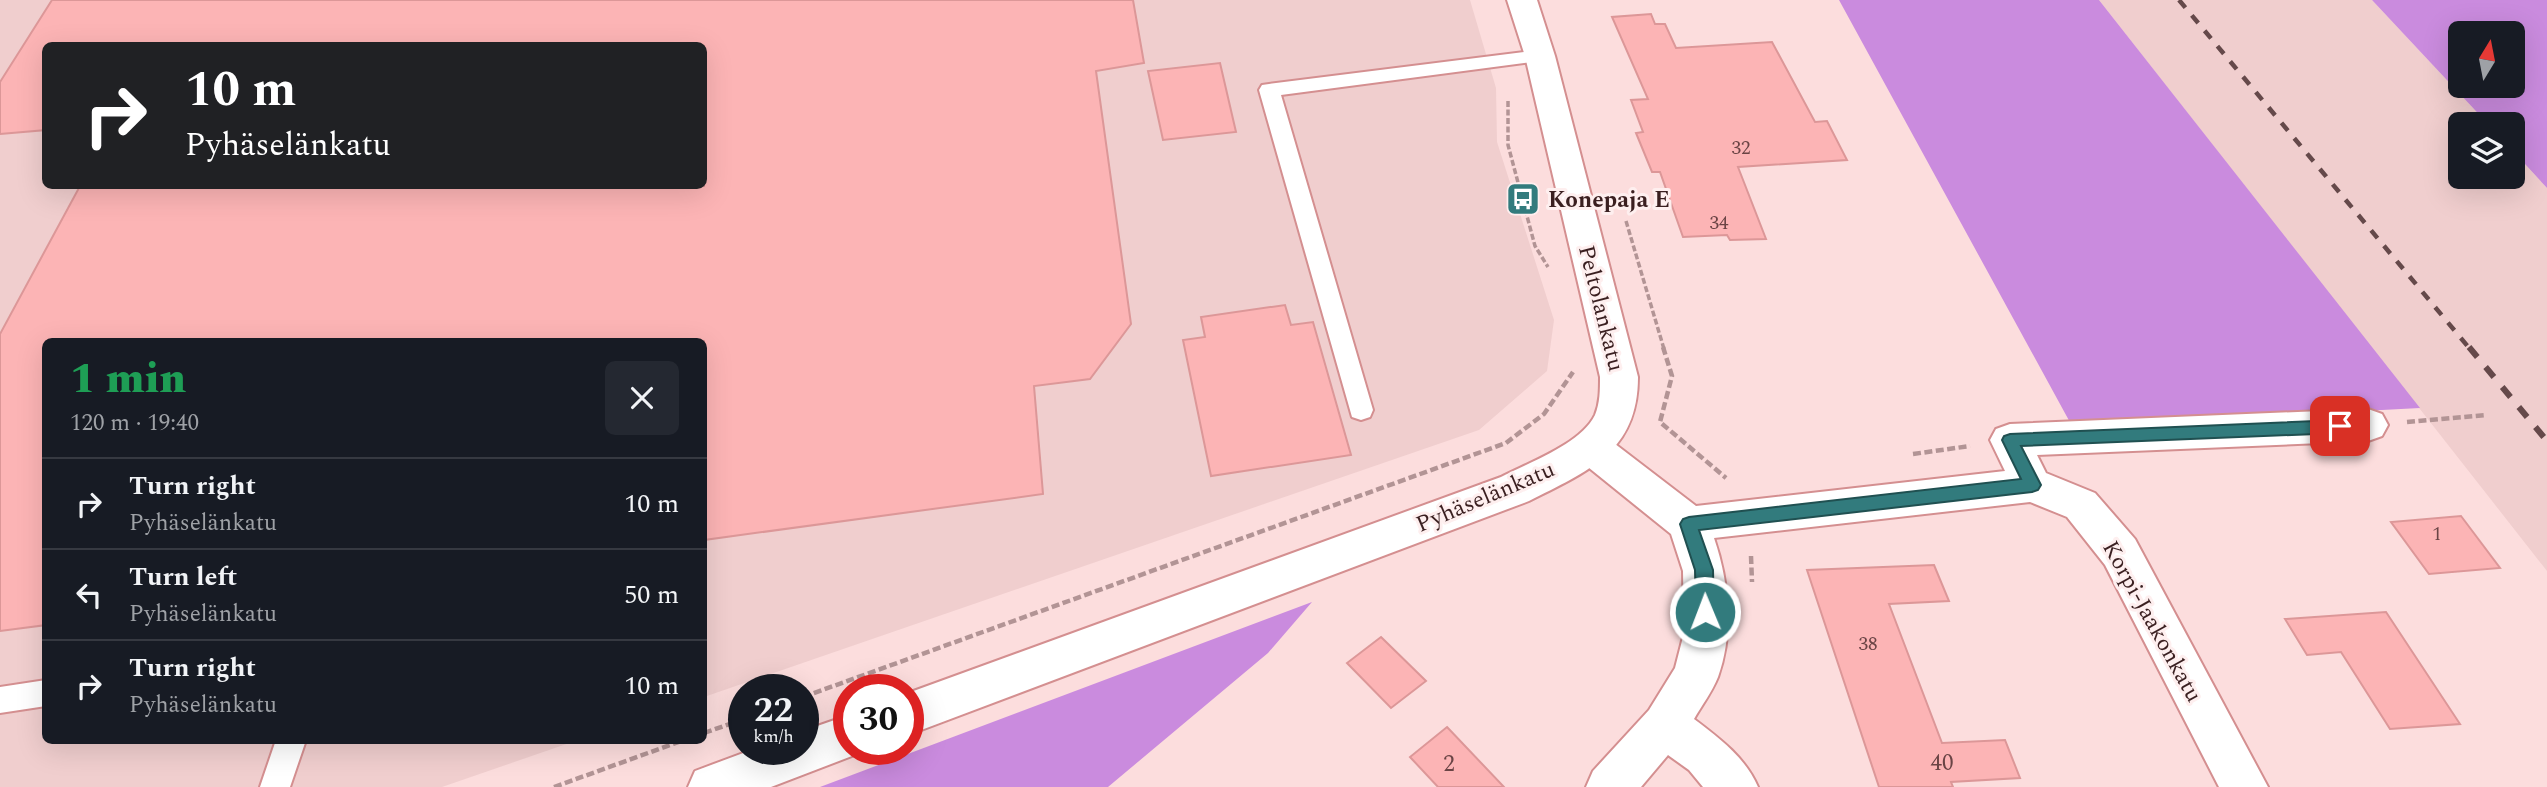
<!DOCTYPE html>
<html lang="en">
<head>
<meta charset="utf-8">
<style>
	body { margin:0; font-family:Spectral,serif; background:#242831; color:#f1f3f6; height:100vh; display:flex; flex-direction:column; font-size:26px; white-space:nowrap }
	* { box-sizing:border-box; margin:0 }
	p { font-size:23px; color:#9ea1a6 }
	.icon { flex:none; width:38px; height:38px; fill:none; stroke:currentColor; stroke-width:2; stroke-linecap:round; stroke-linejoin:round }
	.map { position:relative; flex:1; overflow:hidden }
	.side { position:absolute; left:42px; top:338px; width:665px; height:406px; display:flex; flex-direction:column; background:#171b24; border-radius:10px; box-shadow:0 7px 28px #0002 }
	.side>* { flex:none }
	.banner { position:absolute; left:42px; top:42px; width:665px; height:147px; border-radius:10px; box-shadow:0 7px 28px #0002; background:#202124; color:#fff; overflow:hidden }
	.needle { width:46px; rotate:10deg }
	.controls { position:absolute; left:2448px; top:21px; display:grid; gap:14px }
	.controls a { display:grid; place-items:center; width:77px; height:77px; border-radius:10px; background:#171b24; box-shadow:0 7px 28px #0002; font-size:35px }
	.speed { position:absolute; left:728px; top:674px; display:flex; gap:14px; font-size:35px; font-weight:700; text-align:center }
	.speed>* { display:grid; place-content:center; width:91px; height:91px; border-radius:50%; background:#171b24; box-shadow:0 7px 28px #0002; line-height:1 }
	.speed small { font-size:18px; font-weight:400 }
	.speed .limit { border:10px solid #d22; background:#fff; color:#111 }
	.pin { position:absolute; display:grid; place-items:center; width:60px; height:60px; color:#fff; margin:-30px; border-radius:14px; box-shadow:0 4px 10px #0006 }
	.me { position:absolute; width:77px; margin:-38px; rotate:359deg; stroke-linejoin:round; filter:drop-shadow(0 0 5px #0008) }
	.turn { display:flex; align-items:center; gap:24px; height:147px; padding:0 28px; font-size:32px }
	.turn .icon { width:91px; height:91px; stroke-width:2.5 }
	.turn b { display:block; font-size:49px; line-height:60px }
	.round { display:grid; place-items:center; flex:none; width:74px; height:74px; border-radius:10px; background:#242831 }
	.head { display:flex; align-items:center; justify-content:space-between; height:119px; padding:0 28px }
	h1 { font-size:42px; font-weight:800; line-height:52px; color:#1e9e55 }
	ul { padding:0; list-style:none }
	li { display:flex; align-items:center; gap:21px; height:91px; padding:0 28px; border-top:2px solid #363941 }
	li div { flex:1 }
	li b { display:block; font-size:26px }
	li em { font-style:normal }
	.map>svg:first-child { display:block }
	.built { fill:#f0cece; fill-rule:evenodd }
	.forest { fill:#ca8bde; fill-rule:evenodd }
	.building { fill:#fcb4b5; stroke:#dc9798; stroke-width:2 }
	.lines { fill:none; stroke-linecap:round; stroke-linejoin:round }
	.lane-casing { stroke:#d48f90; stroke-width:4 }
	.street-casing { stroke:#d48f90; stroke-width:4 }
	.secondary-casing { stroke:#d48f90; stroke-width:4 }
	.path-far1 { stroke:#b29495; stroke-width:3.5; stroke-dasharray:6 2.5; stroke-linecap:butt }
	.path { stroke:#b29495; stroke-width:4.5; stroke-dasharray:8 3.5; stroke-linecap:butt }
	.lane { fill:#fff; fill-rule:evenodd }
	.street { fill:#fff; fill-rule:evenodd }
	.secondary { fill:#fff; fill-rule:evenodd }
	.rail-far1 { stroke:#65494a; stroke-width:4.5; stroke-dasharray:10 10; stroke-linecap:butt }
	.rail { stroke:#65494a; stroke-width:6; stroke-dasharray:13 13; stroke-linecap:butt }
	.route { fill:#327b7d; stroke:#205051; stroke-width:2 }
	.labels { text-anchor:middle; stroke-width:6; stroke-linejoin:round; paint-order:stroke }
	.number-label { font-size:19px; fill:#6a4445 }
	.poi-label { font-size:23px; font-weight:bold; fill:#3a1f20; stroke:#feefef; text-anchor:start }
	.street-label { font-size:23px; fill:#3a1f20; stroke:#feefef }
	.near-number-label { font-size:23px; fill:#6a4445 }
</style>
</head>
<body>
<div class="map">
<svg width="2547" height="787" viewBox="0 0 2547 787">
	<rect width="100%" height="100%" fill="#fcdddd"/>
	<path class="built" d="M0 0H1470L1496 88 1497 142 1554 320 1547 371 1479 430 704 697V341H46V740H578L442 787H0ZM46 46H704V186H46Z
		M2099 0H2372L2488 124H2460V177H2513V151L2547 188V571Z"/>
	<path class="forest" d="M1839 0H2099L2420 408 2072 426Z
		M2372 0H2547V188L2513 151V124H2488ZM2460 33H2513V86H2460Z
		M1312 602 1268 653 1108 787H820Z"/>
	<path class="building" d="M52 0H1133L1144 63 1096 71 1131 324 1090 379 1034 386 1043 494 704 540V341H46V625L0 631V334L80 186H704V46H46V130L0 134V82Z
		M1651 14 1655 24H1665L1676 48 1772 42 1815 122 1827 121 1847 160 1738 167 1766 239 1730 240 1727 235 1683 237 1660 172H1652L1636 133 1643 132 1631 100 1648 99 1612 17Z
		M1220 63 1236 132 1163 140 1148 71Z
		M1285 305 1291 325 1313 322 1351 455 1211 476 1183 340 1205 337 1201 317Z
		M2461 516 2500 568 2429 574 2391 522Z
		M1934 565 1949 601 1889 604 1942 743 2005 740 2020 778 1951 782 1953 787H1879L1807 570Z
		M2386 612 2460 724 2390 729 2341 652 2307 655 2285 619Z
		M1381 637 1426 681 1391 708 1347 663Z
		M1447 727 1504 787H1438L1410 757Z"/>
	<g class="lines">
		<defs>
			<path id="lane" d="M1540 50 1547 52 1550 56 1547 60 1281 95 1373 410 1370 417 1361 420 1352 417 1259 90 1262 85 1269 84Z
				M46 680V706L0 713V687Z
				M276 740H306L290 787H260Z"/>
			<path id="street" d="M2368 409 2382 414 2388 425 2382 436 2368 441 2037 455 2046 473 2095 493 2135 539 2268 787H2219L2105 565 2067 517 2030 502 1714 538C1729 582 1734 632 1718 677 1712 692 1702 705 1694 719 1719 738 1745 757 1758 787H1703L1689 770 1668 755 1641 787H1586L1593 771 1649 710 1675 668 1684 633 1683 571 1671 534 1578 459 1572 448 1578 437 1592 432 1606 437 1696 506 2005 471 1990 440 1996 429 2010 424Z"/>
			<path id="secondary" d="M1507 0H1537L1555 56 1638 377C1638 452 1588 471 1529 501L908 735V693L1501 477C1528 463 1581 444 1595 415 1600 403 1600 390 1600 377L1525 56Z
				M849 715V749H866L865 751 771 787H688L695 771 754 749H803V731Z"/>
		</defs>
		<use href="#lane" class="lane-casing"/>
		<use href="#street" class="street-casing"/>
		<use href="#secondary" class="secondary-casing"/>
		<path class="path-far1" d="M1508 101V145L1535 246 1548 267
			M1626 221 1664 349"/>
		<path class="path" d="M1663 347 1672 376 1660 422 1726 478
			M2407 422 2486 415
			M1913 454 1970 446
			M1751 556 1752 582
			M803 697 1506 443 1544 414 1573 372
			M704 733 744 719
			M554 787 684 740"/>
		<use href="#lane" class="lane"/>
		<use href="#street" class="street"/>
		<use href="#secondary" class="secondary"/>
		<path class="rail-far1" d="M2179 0 2470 349"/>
		<path class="rail" d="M2469 347 2547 441"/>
	</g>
	<path class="route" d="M2340 420 2348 426 2340 433 2021 446 2041 485 2038 490 2032 492 1699 530 1713 570 1714 612 1712 618 1705 620 1699 618 1696 612 1695 570 1680 524 1683 519 1689 517 2021 479 2002 440 2004 436 2010 434Z"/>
	<defs>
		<symbol id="bus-square" viewBox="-11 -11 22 22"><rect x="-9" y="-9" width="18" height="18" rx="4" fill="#327b7d" stroke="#feefef"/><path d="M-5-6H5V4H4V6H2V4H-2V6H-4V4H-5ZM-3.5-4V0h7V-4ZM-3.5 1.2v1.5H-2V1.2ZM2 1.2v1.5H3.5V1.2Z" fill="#fff"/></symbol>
	</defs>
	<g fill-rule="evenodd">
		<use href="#bus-square" x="1504" y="180" width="38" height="38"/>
	</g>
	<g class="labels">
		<g class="number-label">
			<text x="1741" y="154">32</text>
			<text x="1719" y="229">34</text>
			<text x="2437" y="540">1</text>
			<text x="1868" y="650">38</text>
		</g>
		<g class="poi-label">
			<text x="1548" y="207">Konepaja E</text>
		</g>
		<g class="street-label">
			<text transform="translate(1602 308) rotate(76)" y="8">Peltolankatu</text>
			<text transform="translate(1485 496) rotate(-23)" y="8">Pyhäselänkatu</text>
			<text transform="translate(2153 621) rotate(61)" y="8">Korpi-Jaakonkatu</text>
		</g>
		<g class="near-number-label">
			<text x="1942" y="770">40</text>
			<text x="1449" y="771">2</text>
		</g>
	</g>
</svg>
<div class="controls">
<a><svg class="needle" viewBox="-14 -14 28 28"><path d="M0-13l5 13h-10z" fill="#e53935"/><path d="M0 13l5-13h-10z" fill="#9ea1a6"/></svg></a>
<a><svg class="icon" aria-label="layers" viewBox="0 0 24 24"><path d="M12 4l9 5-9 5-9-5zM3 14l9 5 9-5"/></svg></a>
</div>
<div class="speed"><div>22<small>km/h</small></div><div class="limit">30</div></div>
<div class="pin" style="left:2340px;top:426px;background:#d93025"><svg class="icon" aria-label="arrive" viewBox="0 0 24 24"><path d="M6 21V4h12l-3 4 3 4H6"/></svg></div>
<svg class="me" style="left:1705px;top:612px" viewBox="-20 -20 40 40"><circle r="17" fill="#327b7d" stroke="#fff" stroke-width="3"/><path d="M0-11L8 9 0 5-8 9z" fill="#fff"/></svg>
<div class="banner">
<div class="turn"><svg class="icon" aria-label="right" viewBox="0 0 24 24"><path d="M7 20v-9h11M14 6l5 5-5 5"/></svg><div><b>10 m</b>Pyhäselänkatu</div></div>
</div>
<section class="side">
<div class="head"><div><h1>1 min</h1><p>120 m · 19:40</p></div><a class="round"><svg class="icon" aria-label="close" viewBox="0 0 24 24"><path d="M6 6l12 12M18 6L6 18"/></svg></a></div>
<ul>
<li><svg class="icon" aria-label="right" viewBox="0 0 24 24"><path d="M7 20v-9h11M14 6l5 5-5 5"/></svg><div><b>Turn right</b><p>Pyhäselänkatu</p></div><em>10 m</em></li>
<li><svg class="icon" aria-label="left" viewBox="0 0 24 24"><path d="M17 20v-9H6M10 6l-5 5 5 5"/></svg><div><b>Turn left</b><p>Pyhäselänkatu</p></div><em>50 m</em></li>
<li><svg class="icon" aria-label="right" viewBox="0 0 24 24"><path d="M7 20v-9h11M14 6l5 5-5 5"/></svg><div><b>Turn right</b><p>Pyhäselänkatu</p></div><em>10 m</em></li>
</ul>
</section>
</div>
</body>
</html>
